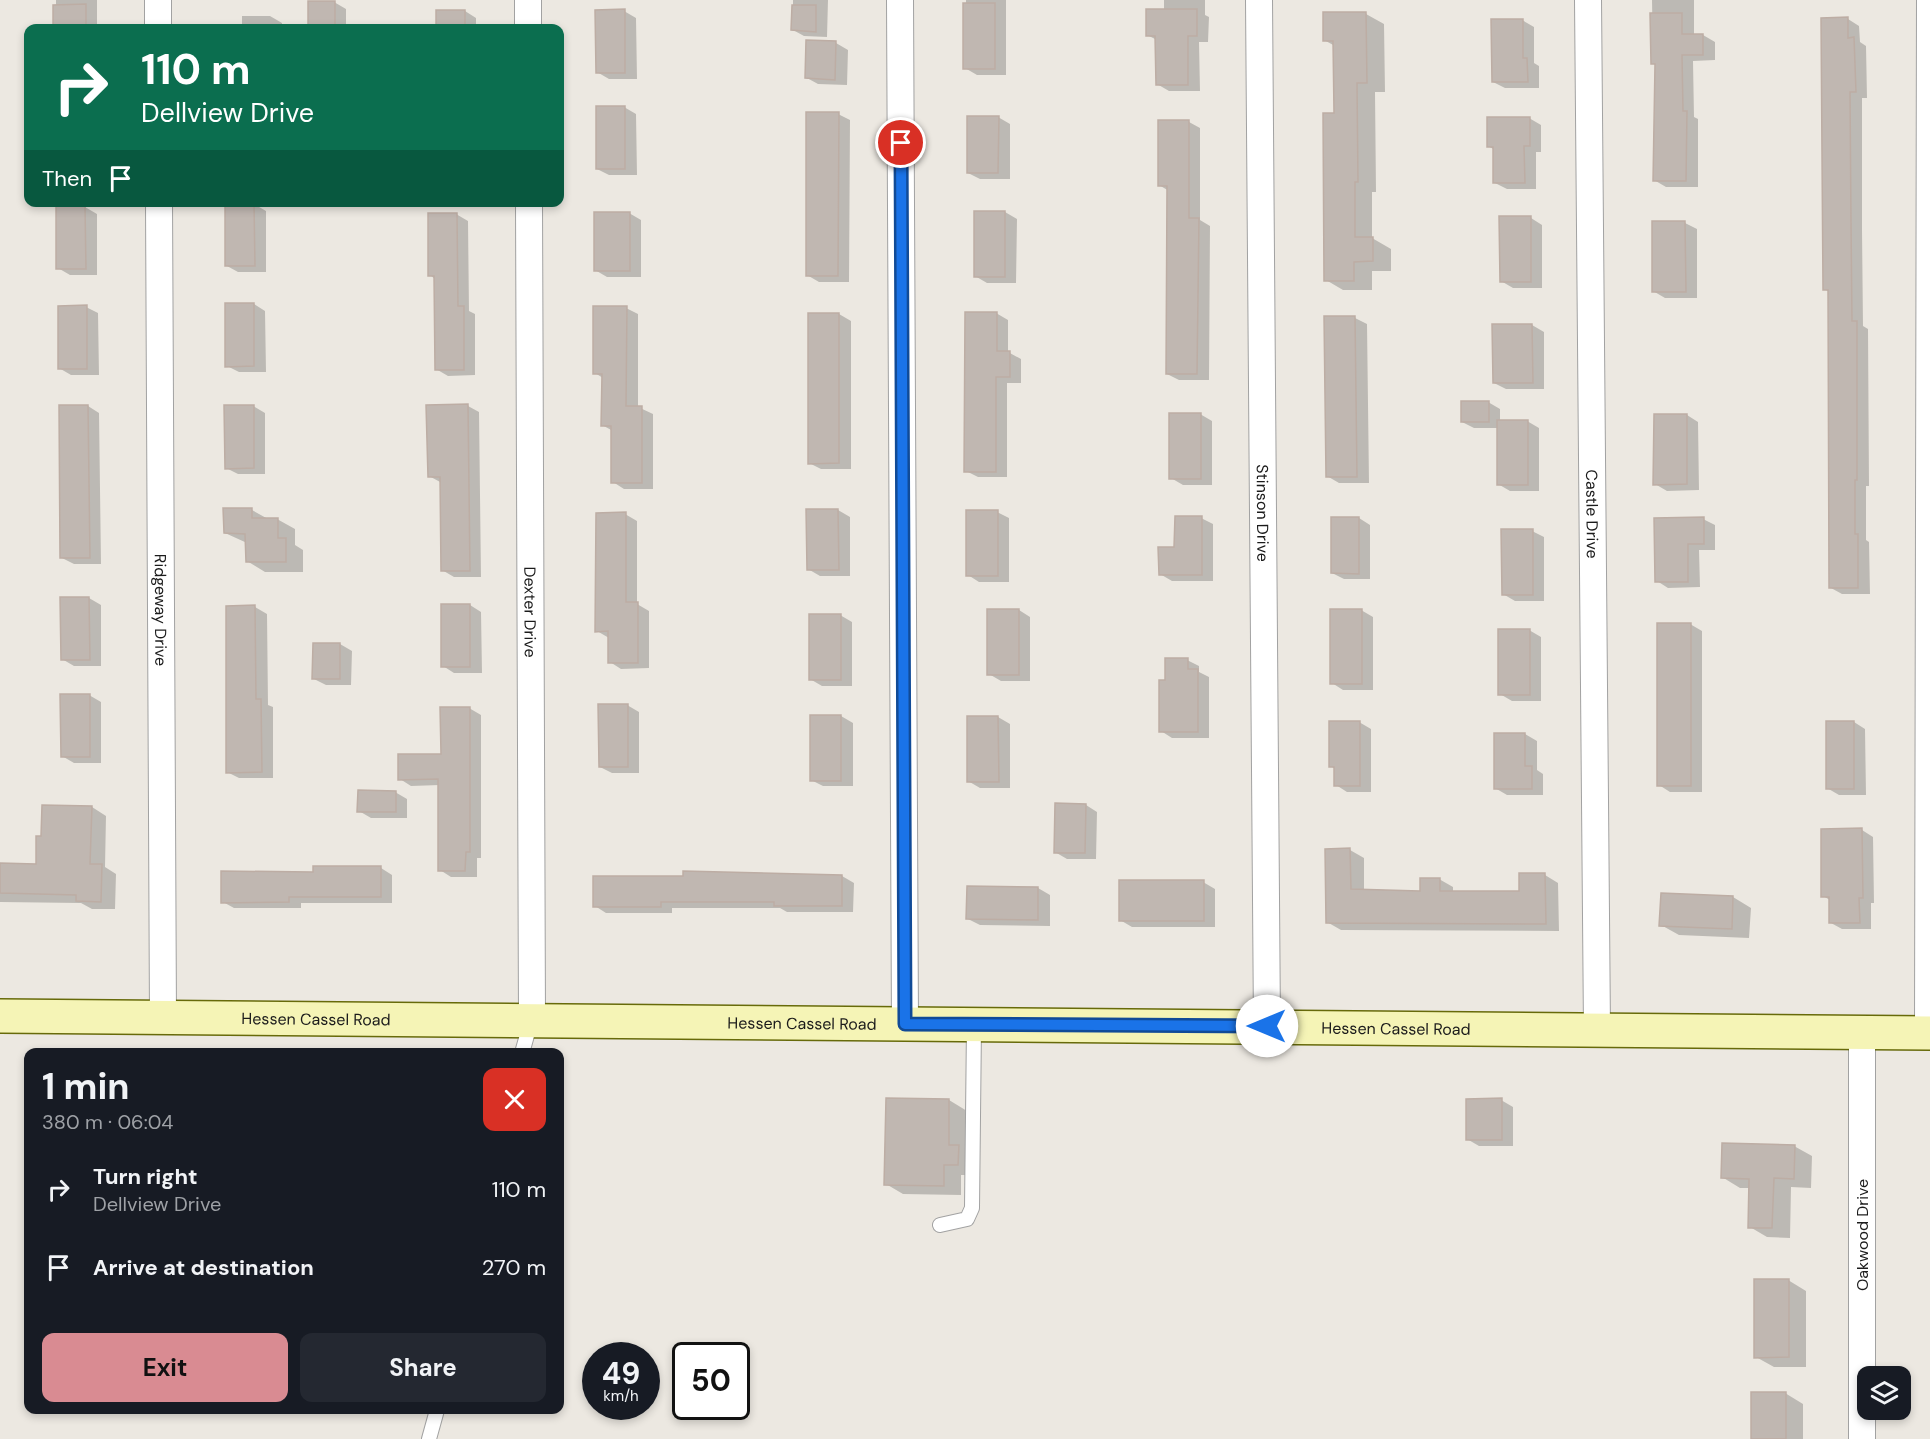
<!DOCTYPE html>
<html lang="en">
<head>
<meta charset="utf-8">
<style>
	body { margin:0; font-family:"DM Sans",sans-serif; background:#242831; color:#f1f3f6; height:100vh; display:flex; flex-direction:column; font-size:22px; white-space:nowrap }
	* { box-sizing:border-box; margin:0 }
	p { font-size:20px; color:#9ea1a6 }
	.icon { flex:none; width:33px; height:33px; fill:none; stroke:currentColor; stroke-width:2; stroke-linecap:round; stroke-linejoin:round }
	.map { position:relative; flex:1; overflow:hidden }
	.details { position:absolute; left:24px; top:1048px; width:540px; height:366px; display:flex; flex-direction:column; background:#171b24; border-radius:12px; box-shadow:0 3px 9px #0003 }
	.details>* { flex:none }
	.hud { position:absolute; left:24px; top:24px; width:540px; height:183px; border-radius:12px; box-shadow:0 3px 9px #0003; background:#0b6e4f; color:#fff; overflow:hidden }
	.controls { position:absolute; left:1857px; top:1366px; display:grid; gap:12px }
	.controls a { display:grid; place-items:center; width:54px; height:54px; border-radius:12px; background:#171b24; box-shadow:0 3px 9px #0003; font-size:30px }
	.speed { position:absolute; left:582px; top:1342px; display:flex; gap:12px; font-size:30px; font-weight:700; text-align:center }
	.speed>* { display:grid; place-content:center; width:78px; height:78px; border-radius:50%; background:#171b24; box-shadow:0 3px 9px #0003; line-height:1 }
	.speed small { font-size:15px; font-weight:400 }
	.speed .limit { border:3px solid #111; border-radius:9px; background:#fff; color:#111 }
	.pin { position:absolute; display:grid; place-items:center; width:51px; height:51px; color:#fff; margin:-26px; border:3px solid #fff; border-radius:50%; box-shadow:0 2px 6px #0007 }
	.me { position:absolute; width:66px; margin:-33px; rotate:270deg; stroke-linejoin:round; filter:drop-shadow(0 0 4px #0008) }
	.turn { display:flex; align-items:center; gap:21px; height:126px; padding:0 18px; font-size:27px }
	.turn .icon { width:78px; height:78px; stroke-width:2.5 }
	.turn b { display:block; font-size:42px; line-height:51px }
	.then { display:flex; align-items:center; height:57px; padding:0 18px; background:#0003; gap:12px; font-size:22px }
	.round { display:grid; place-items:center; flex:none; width:63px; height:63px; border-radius:12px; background:#242831 }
	.headline { display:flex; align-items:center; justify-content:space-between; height:102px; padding:0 18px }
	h1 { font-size:36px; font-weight:700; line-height:45px }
	.primary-button { display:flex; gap:12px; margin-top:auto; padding:12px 18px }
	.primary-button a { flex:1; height:69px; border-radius:12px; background:#d98b92; color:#111; font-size:24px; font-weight:700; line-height:69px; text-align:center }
	.primary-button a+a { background:#242831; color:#f1f3f6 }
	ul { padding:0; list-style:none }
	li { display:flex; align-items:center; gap:18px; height:78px; padding:0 18px }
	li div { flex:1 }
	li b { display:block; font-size:22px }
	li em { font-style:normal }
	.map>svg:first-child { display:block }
	.shadow { fill:#0003 }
	.building { fill:#c0b7b1; stroke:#bdada4; stroke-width:1.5 }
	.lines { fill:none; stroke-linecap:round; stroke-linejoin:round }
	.lane-casing { stroke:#a2a2a2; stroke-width:16 }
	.street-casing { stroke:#a2a2a2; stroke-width:28 }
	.secondary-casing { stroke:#676a0a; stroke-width:36 }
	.lane { stroke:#fff; stroke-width:14 }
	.street { stroke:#fff; stroke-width:26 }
	.secondary { stroke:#f5f4b6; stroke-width:33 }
	.route-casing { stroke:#114b97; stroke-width:15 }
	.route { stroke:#1a73e8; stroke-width:10 }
	.labels { text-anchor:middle; stroke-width:4.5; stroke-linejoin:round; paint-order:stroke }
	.street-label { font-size:16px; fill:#1b1b1b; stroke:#fff }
</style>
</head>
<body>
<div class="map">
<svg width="1930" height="1439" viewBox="0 0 1930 1439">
	<rect width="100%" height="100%" fill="#ece8e1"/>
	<path class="shadow" d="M56 0H97V28H56Z
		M793 0H828L827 37 804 36 793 30Z
		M966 0H1006V75H977L965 68Z
		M1164 0H1205V15L1209 17 1208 42H1199L1200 91H1169L1157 84V40L1147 35 1164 10Z
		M1652 0H1694V36L1703 35 1715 42V60L1693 61 1694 117 1698 119V187H1666L1654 180 1656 65 1653 63Z
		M334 2 346 9V28H310V3Z
		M465 11 476 18V28H438V12Z
		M624 11 636 18 637 79H609L597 72Z
		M1366 14 1384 24 1385 92H1375L1376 192H1372V238L1391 249V271H1372V290H1343L1326 280 1336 114 1335 46 1324 40Z
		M242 16H270L282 23V28H242Z
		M1848 19 1859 26 1860 42 1866 46 1867 98H1862V229L1863 326 1868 329 1869 486H1866V540L1869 542 1870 594H1842L1831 588 1830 292 1824 289Z
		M1522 20 1534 27V63L1539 66V88H1505L1493 82Z
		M808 42 836 43 848 50 847 85 818 84 807 78Z
		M624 107 636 114 637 175H609L597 169Z
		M838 114 850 120 849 282H819L807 275Z
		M998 117 1010 124V179H980L968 173Z
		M1529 118 1541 125V152H1536V189H1507L1495 183V150L1488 146Z
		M1189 122 1200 128V220L1210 226 1209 380H1179L1167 374 1169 191 1159 185Z
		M254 204 266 211V272H238L227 266Z
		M85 207 97 214V275H70L58 268Z
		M1005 212 1017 219 1016 283H987L975 276Z
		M629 213 641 220V277H607L595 270Z
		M456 214 468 221 469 311 475 314V375L448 376 436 369 435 279 430 275Z
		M1531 218 1542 225V288H1513L1501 281Z
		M1685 223 1697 229V298H1665L1653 291Z
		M254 304 265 311 266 372H239L227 366Z
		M86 307 98 313 99 375H71L59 368Z
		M626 308 638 314V407L653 414V489H624L613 482V431L602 425 603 378 595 373Z
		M996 313 1008 320V352L1021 359V383H1007V477H978L966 471Z
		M839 314 851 321V469H821L809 463Z
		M1355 318 1367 324 1369 483H1339L1327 476Z
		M1532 325 1544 332V389H1506L1494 383V326Z
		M1488 402 1500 409V421H1527L1539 428V491H1510L1498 484V428H1474L1462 422Z
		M88 406 99 413 101 564H74L62 558Z
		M253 406 265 413V474H238L226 468Z
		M468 406 479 412 481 577H454L442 570V483L429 476Z
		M1200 414 1212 421V485H1183L1171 478Z
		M1687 415 1698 422 1699 490 1667 491 1655 484Z
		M252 510 268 519H277L295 529V545L303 550V572H265L247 561V543L225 533Z
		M808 510H838L850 517V576H820L808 569Z
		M997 512 1009 518V582H979L968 575Z
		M625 514 637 521V604L649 611V668L621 669 610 662 609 638 597 631Z
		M1201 518 1213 524V581H1172L1160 574 1176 549Z
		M1359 518 1370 525V579H1344L1332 573Z
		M1703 519 1715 525V550H1699L1700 587 1668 588 1657 581Z
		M1532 531 1544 537V601H1515L1503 594Z
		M62 598H89L101 605V666H74L62 659Z
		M470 605 481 612 482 673H454L443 666Z
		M255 607 267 614 268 705 273 707V778H239L227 772Z
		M1019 610 1030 617V681H1001L989 674Z
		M1361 610 1373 617V690H1343L1332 683Z
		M840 615 852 622V686H822L810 679Z
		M1690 624 1702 631V792H1670L1659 785Z
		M1529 630 1541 637V701H1512L1500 694Z
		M340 644 352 651 351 685H326L314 679Z
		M1187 660 1199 666V672L1209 677V738H1172L1161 731 1166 681Z
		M89 695 101 702V763H74L62 756Z
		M627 705 639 712V773H612L600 767Z
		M469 708 481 715V858H477V877H451L440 870V785L411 786 400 779 442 756Z
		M841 716 853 723V786H823L811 780Z
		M998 717 1010 724V788H980L968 781Z
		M1359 722 1371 729V792H1347L1336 785V769L1330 766Z
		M1854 722 1865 729 1866 795H1839L1827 788Z
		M1525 734 1537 741V770L1543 774V795H1507L1495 788Z
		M395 792 407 799V818H371L359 811Z
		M1086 805 1097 812 1096 859H1067L1055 852Z
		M92 807 106 816 105 867 116 874 115 909H92L81 903 0 902V865L37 866Z
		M1862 830 1873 837 1874 903H1871V929H1842L1831 923 1830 900 1823 896Z
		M1350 850 1364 858V891L1422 892 1439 879 1453 887V893H1521L1545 875 1558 883 1559 931 1341 930 1327 922Z
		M381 868 392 875V903H301V908H234L223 902 314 873Z
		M842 876 854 883 853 912H787L780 908H672V913H606L595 906Z
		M1203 882 1215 889V927H1132L1120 920Z
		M968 888H1038L1050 895V926L980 925 968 919Z
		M1733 897 1751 908 1749 938 1679 935 1661 925Z
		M887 1099 949 1100 967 1111 976 1175H961V1195L903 1194 886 1184Z
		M1501 1100 1513 1107V1146H1479L1467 1139Z
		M1794 1146 1812 1156 1811 1188 1791 1187 1790 1238 1767 1237 1750 1227V1188H1740L1722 1177Z
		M1788 1280 1806 1291V1367H1774L1756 1357Z
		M1785 1393 1803 1404V1439H1753Z"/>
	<path class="building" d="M308 1H335V28H308Z
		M963 3H995V69H963Z
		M86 4V28H53V5Z
		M792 5H816V32L791 30Z
		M625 9V73H596L595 10Z
		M1146 9H1197V36H1188V85H1156L1155 36H1146Z
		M436 10H465V28H436Z
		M1323 12H1366L1367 83H1357L1358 182H1355V237H1373V261L1354 262V281H1324L1323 113H1334L1333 41H1323Z
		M1650 13H1682V34H1703V55H1682L1683 111H1687L1686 181H1653L1655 64H1651Z
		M1848 17V38L1854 37 1856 92H1850L1851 222 1852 321H1857V480H1855V534H1858V588H1829L1828 290H1823L1821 18Z
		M1491 19H1523V58H1527L1528 82H1492Z
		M806 40 836 41 835 80 805 78Z
		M596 106H625V169H596Z
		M806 112H839L838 276H806Z
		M967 116H999L998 173H967Z
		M1487 117H1530V146H1524L1525 183H1493V147H1487Z
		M1158 120H1189V218H1199L1197 374H1166L1167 186H1158Z
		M225 203H254L255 266H225Z
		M56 206H85L86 269H56Z
		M974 211H1005V277H974Z
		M594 212H630V271H594Z
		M428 213H457L458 306H464V370H435L434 276H428Z
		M1499 216H1531V282H1500Z
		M1652 221H1685L1686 292H1652Z
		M225 303H254V366L225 367Z
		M87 305V369H58V306Z
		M593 306H627L626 406H642V483H611V426H601L602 374H593Z
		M965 312H997V351H1010V377H996V472H964Z
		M808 313H839V463L808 464Z
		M1324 316H1355L1357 477H1326Z
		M1492 324H1532L1533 383H1493Z
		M1461 401H1489V422H1461Z
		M468 404 470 571H441L440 477H428L426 405Z
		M59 405H88L90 558H60Z
		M224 405H254V468L225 469Z
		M1169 413H1201V479H1169Z
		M1654 414H1687V484L1653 485Z
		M1497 420H1528V485H1497Z
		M223 508H252V518H278V538H286V562H246L245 534 224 533Z
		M806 509H838L839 570H807Z
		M966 510H998V576H966Z
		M626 512V602H638V663H608V631L595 632 596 513Z
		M1175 516H1202V575H1159L1158 547H1174Z
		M1331 517H1359V574L1331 573Z
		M1704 517V544H1688V582H1655L1654 518Z
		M1501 529H1533V595H1502Z
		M60 597H89L90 660H61Z
		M441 604H470V667H441Z
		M255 605 256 699H261L262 772 226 773V606Z
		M987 609H1019V675H987Z
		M1330 609H1362V684H1330Z
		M809 614H841V680H809Z
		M1657 623H1691V786H1657Z
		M1498 629H1530V695H1498Z
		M313 643H340V679H312Z
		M1165 658H1188V669H1198V732H1159V680H1165Z
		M60 694H90V757H61Z
		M598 704H628V767H599Z
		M440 707H470V852H466L465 871H438V779L398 780V754H441Z
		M810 715H841V781H810Z
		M967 716H998L999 782H967Z
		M1329 721H1360V786H1334V767H1329Z
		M1826 721H1854V789H1826Z
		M1494 733H1525V766H1532V789H1494Z
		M358 790 396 791V812H357Z
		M1055 803 1086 804 1085 853H1054Z
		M42 805 92 806 90 864H102L101 902 76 901V895L0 893V863L36 864V836H41Z
		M1862 828 1863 898H1859L1860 923H1829V897H1821V829Z
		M1350 848 1351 889 1420 891V878H1440V891H1519V873H1545L1546 924 1326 923 1325 849Z
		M313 866H381V897H289V902L221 903V871L313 872Z
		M683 871 842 875V906H774V902H661V907H593V876H683Z
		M1119 880H1204V921H1119Z
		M967 886 1038 887V920L966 919Z
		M1661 893 1733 896 1732 929 1659 926Z
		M886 1098 949 1099V1145H959L958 1165H944V1186L884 1185Z
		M1502 1098V1140H1466V1099Z
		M1722 1143 1795 1145 1794 1179 1774 1178 1772 1228H1748L1749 1179 1721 1178Z
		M1754 1279H1789V1357L1754 1358Z
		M1751 1392H1786V1439H1751Z"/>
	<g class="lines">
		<defs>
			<path id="lane" d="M522 1053 531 1021
				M940 1225 967 1219 972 1208 974 1025
				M429 1439 437 1410"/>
			<g id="street">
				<path d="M158 0V28"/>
				<path d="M528 0V28"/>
				<path d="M900 0 905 1024"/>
				<path id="s1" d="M1259 0 1267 1026"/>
				<path id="s2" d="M1588 0 1597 1030"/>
				<path id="s3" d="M159 202 163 1018"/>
				<path id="s4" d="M529 202 532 1019"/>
				<path d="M1862 1032V1439"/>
				<path d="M1928 1033 1930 0"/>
			</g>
			<g id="secondary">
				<path id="s5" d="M0 1016 1930 1033"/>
			</g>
		</defs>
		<use href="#lane" class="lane-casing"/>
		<use href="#street" class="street-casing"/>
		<use href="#secondary" class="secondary-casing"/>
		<use href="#lane" class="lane"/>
		<use href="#street" class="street"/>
		<use href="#secondary" class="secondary"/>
	</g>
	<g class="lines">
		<defs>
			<path id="route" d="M901 143 905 1024 1267 1026"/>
		</defs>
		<use href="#route" class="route-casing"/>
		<use href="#route" class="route"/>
	</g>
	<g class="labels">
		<g class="street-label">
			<text dy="6" stroke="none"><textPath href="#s1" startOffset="513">Stinson Drive</textPath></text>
			<text dy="6" stroke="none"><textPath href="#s2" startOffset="514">Castle Drive</textPath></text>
			<text dy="6" stroke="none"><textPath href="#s3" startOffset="408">Ridgeway Drive</textPath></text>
			<text dy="6" stroke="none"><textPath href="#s4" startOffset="410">Dexter Drive</textPath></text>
			<text dy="6" stroke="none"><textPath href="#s5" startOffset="316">Hessen Cassel Road</textPath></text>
			<text dy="6" stroke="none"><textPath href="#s5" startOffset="802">Hessen Cassel Road</textPath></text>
			<text dy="6" stroke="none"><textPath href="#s5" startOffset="1396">Hessen Cassel Road</textPath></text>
			<text transform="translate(1862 1235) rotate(-90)" y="6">Oakwood Drive</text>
		</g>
	</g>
</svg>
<div class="controls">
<a><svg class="icon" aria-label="layers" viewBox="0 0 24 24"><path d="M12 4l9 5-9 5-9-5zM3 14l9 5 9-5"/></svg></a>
</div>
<div class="speed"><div>49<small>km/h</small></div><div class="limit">50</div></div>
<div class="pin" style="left:901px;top:143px;background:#d93025"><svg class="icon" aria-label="arrive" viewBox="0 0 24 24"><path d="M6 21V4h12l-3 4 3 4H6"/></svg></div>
<svg class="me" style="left:1267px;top:1026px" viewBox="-20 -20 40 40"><circle r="19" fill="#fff"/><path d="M0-13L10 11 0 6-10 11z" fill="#1a73e8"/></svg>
<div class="hud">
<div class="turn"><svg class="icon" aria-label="right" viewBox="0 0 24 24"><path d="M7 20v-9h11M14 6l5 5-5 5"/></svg><div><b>110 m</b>Dellview Drive</div></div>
<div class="then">Then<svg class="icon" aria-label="arrive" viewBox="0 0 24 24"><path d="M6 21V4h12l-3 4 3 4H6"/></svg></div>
</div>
<section class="details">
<div class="headline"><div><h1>1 min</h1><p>380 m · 06:04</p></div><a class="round" style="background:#d93025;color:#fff"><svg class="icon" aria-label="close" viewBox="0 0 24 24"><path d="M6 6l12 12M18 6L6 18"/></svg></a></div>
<ul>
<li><svg class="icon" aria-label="right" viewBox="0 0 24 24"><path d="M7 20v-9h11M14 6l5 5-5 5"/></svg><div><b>Turn right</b><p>Dellview Drive</p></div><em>110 m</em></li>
<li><svg class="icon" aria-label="arrive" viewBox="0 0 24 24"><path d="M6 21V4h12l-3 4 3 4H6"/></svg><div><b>Arrive at destination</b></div><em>270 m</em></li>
</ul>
<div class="primary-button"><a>Exit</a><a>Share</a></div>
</section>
</div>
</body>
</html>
